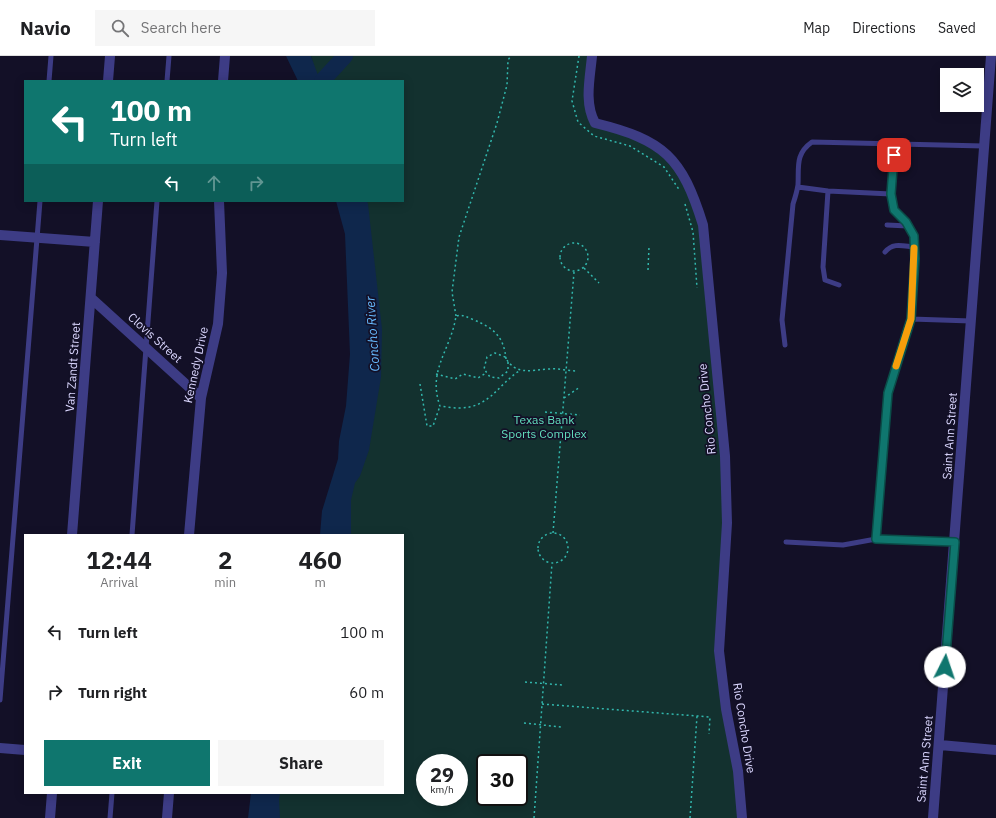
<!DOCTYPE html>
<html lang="en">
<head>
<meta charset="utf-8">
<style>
	body { margin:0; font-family:"IBM Plex Sans",sans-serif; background:#f6f6f6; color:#202124; height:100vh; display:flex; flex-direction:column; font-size:15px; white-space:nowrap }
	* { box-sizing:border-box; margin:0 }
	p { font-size:13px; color:#757577 }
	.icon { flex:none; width:22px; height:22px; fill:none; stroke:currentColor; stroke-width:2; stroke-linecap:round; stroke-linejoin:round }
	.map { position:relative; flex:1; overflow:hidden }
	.panel { position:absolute; left:24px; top:478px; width:380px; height:260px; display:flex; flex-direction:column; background:#fff; border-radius:0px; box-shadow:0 2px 10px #0003 }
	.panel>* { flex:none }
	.hud { position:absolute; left:24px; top:24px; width:380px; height:122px; border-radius:0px; box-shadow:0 2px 10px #0003; background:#0f766e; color:#fff; overflow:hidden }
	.controls { position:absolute; left:940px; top:12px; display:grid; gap:8px }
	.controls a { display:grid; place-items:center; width:44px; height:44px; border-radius:0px; background:#fff; box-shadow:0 2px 10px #0003; font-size:20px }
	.speed { position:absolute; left:416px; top:698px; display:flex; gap:8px; font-size:20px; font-weight:700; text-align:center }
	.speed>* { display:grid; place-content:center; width:52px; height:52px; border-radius:50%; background:#fff; box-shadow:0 2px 10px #0003; line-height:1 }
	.speed small { font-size:10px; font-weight:400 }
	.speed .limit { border:2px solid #111; border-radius:6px; background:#fff; color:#111 }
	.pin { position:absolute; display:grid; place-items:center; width:34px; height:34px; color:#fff; margin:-17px; border-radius:8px; box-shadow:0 2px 6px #0006 }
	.me { position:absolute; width:44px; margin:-22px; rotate:4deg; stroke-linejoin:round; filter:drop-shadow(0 0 3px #0008) }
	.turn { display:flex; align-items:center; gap:14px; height:84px; padding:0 20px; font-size:18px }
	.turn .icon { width:52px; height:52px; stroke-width:2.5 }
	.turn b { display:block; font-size:28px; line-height:34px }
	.lanes { display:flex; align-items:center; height:38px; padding:0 20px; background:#0003; justify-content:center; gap:20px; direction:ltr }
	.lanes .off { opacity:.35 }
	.eta { display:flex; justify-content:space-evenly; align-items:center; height:68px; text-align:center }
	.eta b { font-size:24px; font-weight:700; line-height:28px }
	.primary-button { display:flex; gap:8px; margin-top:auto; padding:8px 20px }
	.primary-button a { flex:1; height:46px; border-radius:0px; background:#0f766e; color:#fff; font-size:16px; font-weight:700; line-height:46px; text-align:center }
	.primary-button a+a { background:#f6f6f6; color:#202124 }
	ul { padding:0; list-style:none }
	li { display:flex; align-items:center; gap:12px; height:60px; padding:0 20px }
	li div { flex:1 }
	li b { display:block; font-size:15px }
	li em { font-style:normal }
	header { display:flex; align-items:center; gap:24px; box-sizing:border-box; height:56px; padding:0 20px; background:#fff; border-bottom:1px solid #e0e0e0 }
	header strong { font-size:19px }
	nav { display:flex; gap:22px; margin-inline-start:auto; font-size:14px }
	.search { width:280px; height:36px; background:#f6f6f6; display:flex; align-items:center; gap:10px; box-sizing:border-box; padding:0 14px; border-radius:0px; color:#757577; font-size:15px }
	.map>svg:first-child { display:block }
	.green { fill:#13312f; fill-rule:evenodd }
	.water { fill:#0f274c }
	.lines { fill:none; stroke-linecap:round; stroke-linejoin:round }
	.river { stroke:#0f274c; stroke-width:16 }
	.path { stroke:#32b7ad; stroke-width:1.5; stroke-dasharray:2 3; stroke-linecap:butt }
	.service { stroke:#3d3c85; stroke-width:5 }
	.minor { stroke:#3d3c85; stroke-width:10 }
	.route-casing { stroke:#0a4d48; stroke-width:10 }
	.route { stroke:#0f766e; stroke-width:7 }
	.slow { stroke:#f59e0b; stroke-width:7 }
	.labels { text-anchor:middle; stroke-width:3.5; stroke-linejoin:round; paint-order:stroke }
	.street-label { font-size:12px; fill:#dad6fe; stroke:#131027 }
	.park-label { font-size:12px; fill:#62debd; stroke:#131027 }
	.water-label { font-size:13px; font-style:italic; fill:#66b9fd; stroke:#131027 }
</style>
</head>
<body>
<header>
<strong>Navio</strong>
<div class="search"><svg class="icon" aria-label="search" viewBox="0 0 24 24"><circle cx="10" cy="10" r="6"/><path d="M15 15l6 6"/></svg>Search here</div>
<nav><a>Map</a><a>Directions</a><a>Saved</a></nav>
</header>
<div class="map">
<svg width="996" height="762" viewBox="0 0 996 762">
	<rect width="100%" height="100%" fill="#131027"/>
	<path class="green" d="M311 0H592L588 42 595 67 625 75 680 112 703 169 725 400 719 595 742 762H260L262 737H403V479H336L354 419 353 145H403V25H318ZM425 707H459V741H425ZM485 707H519V741H485Z"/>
	<path class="water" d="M286 0H311L320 25H298Z
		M336 145H367L368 148 382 273 381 321 369 394 360 420 355 427 351 444V479H320L322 455 338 403 339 385 346 350 350 298 345 178Z
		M251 737H280L279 744 280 762H248Z"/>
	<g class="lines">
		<path class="river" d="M322 25 345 0"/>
		<path class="path" d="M579 0 572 45 578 66 594 80 630 90 664 111 680 135
			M685 148 693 176 697 232
			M560 201a14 14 0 1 1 28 0a14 14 0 1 1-28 0Z
			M584 212 599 227
			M648 214 649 191
			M456 260 452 236 459 181 497 67 507 29 508 4 511 0
			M506 303C504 281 494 272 474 264 467 261 462 258 456 260 451 294 427 314 440 350 446 351 453 352 459 352 489 352 497 330 519 315
			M508 306V315L499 322 490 321 484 313 487 301 495 297 505 301C516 320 530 314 549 313 558 312 568 315 577 315
			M436 318 455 323 463 318 478 322 486 317
			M420 328 427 370H433L440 350
			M564 342 580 331
			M545 356 580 359
			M553 477 574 216
			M538 492a15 15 0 1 1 30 0a15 15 0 1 1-30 0Z
			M525 626 562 629
			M542 648 710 661 709 678
			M524 667 561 671
			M534 762 552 507
			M690 762 697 660"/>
		<path class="service" d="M49 25 51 0
			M167 25 169 0
			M798 131 828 135 891 138 895 86
			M828 135 823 211 825 224 839 229
			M891 138 894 154 906 166 913 180 915 203 911 263
			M887 169 908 170
			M885 196C893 186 903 190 914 191
			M785 289 782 264 793 148C795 142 797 135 798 129 799 111 795 98 812 86L984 90
			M132 479 157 145
			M876 483 888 337 911 263 971 265
			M786 486 843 489 876 483 955 486
			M0 644 40 145
			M110 762 112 737"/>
		<path class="minor" d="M592 0C590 22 584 47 595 67 664 84 682 101 703 169L725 400 727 467 719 595 726 653 738 715 742 762
			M108 25 110 0
			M223 25 225 0
			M0 179 95 186
			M91 242 201 342
			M72 479 98 145
			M189 479 201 342 218 268 222 217 219 145
			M940 689 996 694
			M0 692 25 694
			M50 762 52 737
			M167 762 169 737
			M933 762 991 0"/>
	</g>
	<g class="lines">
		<defs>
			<path id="route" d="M894 99 891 138 894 154 906 166 914 180 915 203 911 263 888 337 876 483 955 486 945 611"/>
		</defs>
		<use href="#route" class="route-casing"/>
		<use href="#route" class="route"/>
		<path class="slow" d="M896 310 911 263 914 192"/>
	</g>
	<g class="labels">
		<g class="street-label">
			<text transform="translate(155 282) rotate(42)" y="4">Clovis Street</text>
			<text transform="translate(196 309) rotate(-78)" y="4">Kennedy Drive</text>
			<text transform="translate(73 311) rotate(-86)" y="4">Van Zandt Street</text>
			<text transform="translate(707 353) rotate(-96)" y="4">Rio Concho Drive</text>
			<text transform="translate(950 380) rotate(-86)" y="4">Saint Ann Street</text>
			<text transform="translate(744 672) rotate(81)" y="4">Rio Concho Drive</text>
			<text transform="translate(925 703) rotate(-85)" y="4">Saint Ann Street</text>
		</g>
		<g class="park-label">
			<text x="544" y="368">Texas Bank<tspan x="544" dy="14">Sports Complex</tspan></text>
		</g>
		<g class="water-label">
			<text transform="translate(372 278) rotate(-94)" y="5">Concho River</text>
		</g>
	</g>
</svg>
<div class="controls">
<a><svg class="icon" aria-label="layers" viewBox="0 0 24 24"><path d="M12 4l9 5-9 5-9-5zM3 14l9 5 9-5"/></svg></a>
</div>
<div class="speed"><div>29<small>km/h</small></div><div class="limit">30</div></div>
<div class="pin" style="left:894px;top:99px;background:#d93025"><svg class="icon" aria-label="arrive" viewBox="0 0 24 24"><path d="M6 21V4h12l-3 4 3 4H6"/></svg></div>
<svg class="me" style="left:945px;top:611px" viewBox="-20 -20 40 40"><circle r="19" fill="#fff"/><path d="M0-13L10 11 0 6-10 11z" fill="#0f766e"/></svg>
<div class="hud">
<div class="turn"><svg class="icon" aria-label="left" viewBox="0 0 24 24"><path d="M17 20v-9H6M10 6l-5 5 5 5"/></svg><div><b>100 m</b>Turn left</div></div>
<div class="lanes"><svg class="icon" aria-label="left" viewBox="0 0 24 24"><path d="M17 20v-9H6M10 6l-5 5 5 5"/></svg><svg class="icon off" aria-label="ahead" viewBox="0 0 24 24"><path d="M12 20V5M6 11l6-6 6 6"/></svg><svg class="icon off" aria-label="right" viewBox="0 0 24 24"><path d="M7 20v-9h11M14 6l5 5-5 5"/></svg></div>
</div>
<section class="panel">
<div class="eta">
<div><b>12:44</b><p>Arrival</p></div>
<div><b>2</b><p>min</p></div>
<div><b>460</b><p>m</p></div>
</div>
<ul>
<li><svg class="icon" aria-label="left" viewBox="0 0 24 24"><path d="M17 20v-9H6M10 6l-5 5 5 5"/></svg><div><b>Turn left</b></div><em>100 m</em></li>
<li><svg class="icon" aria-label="right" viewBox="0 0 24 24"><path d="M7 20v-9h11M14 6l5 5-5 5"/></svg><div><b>Turn right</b></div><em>60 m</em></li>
</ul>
<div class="primary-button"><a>Exit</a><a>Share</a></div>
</section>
</div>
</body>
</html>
